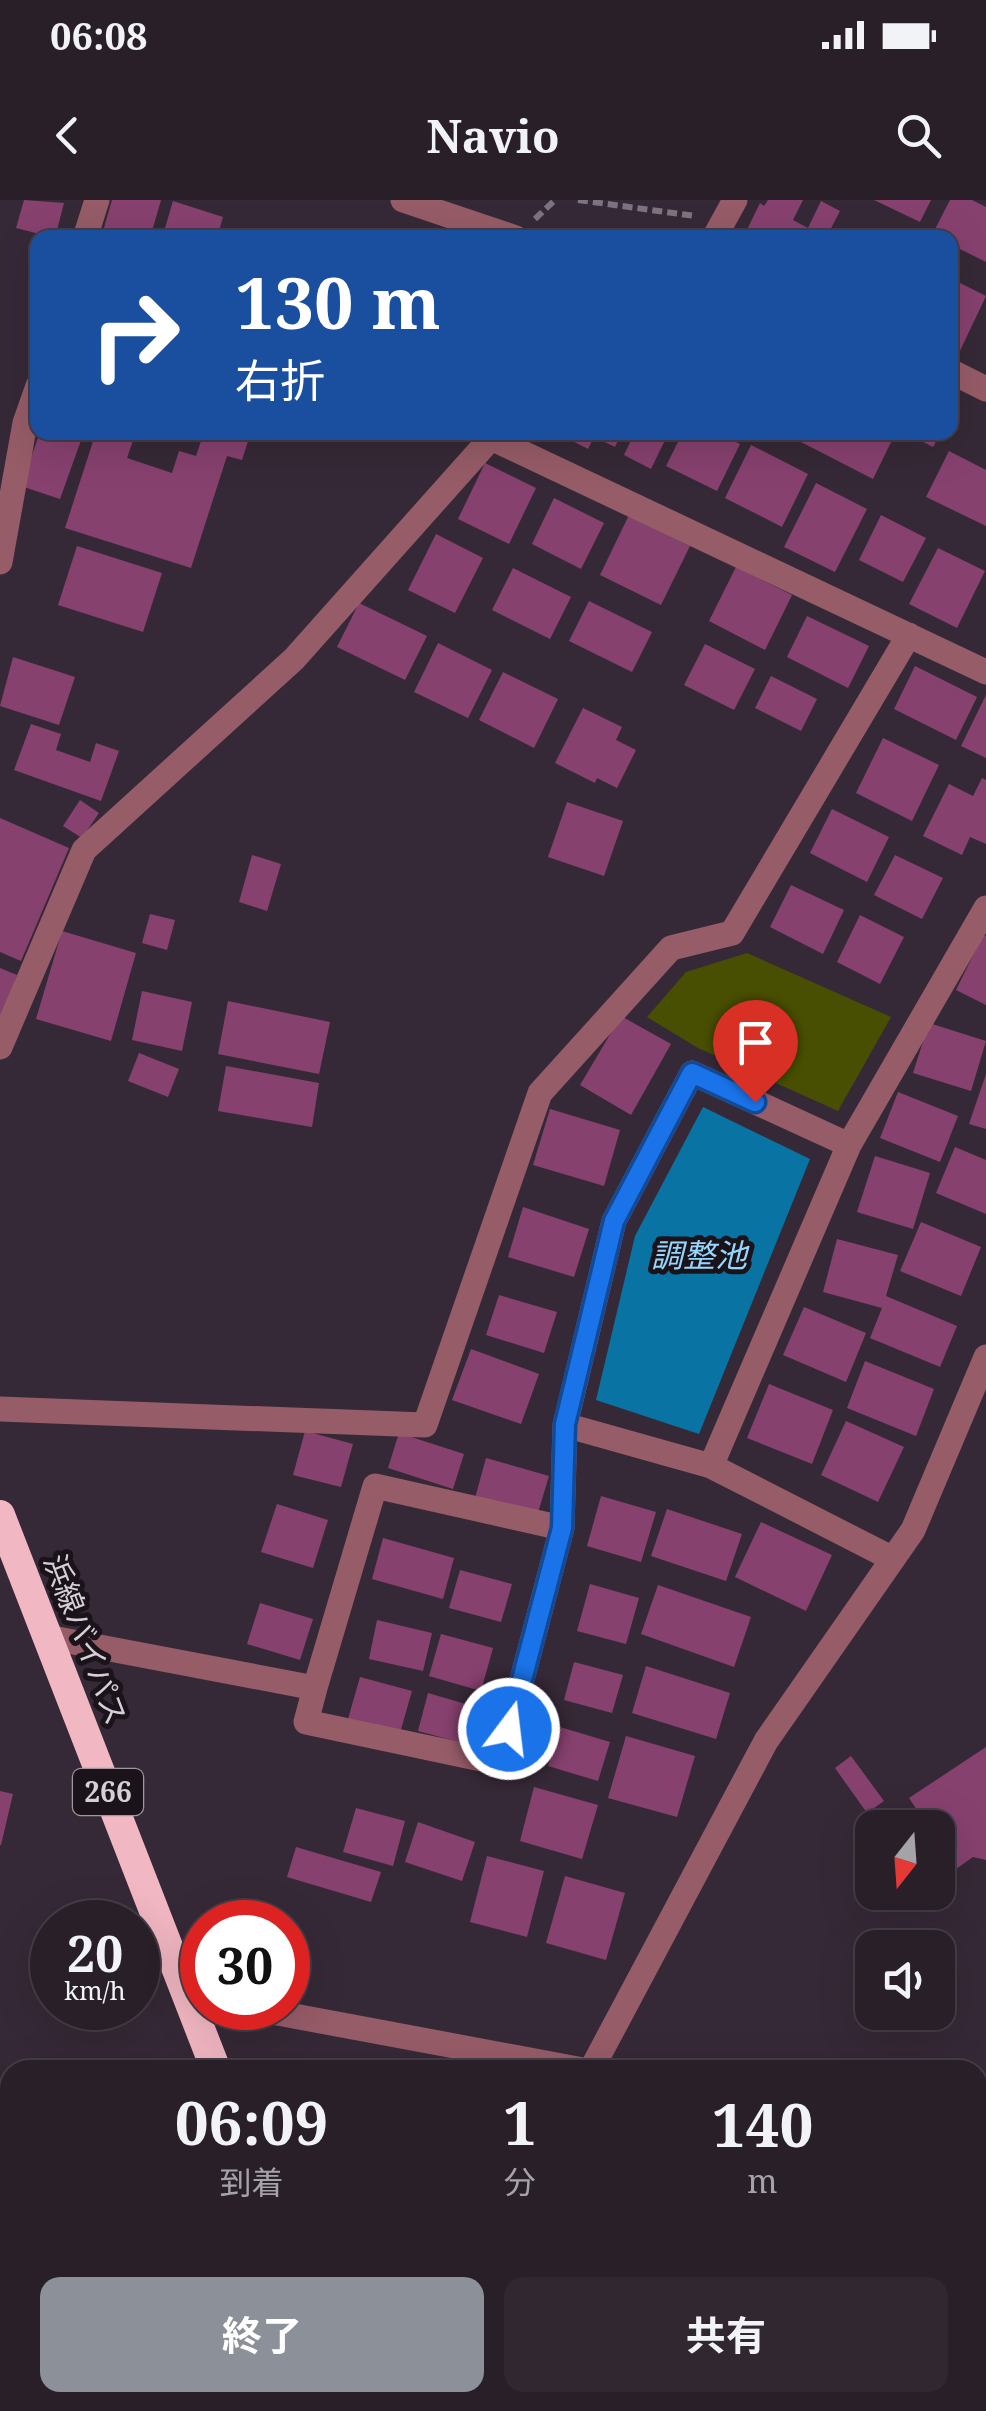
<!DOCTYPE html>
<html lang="ja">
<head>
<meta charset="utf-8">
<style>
	body { margin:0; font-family:"Noto Serif","Noto Sans JP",serif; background:#302731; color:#f1f3f6; height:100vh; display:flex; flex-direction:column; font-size:38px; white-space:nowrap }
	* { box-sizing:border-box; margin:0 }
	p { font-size:32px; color:#a5a2a8 }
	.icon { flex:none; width:55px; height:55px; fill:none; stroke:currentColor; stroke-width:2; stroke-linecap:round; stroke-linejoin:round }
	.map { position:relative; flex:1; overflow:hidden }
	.panel { position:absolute; left:0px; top:1860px; width:988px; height:352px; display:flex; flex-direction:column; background:#281f29; border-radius:30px 30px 0 0; box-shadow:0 10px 40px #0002,0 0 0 2px #443d46 }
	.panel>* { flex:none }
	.banner { position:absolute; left:30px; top:30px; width:928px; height:210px; border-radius:20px; box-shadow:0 10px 40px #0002,0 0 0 2px #443d46; background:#1a4fa0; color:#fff; overflow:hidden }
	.needle { width:65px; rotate:197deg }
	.tools { position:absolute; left:855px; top:1610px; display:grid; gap:20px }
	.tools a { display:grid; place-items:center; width:100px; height:100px; border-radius:20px; background:#281f29; box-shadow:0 10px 40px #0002,0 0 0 2px #443d46; font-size:50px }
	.speed { position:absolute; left:30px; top:1700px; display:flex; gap:20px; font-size:50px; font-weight:700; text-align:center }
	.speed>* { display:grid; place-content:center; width:130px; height:130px; border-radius:50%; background:#281f29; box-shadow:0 10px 40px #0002,0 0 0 2px #443d46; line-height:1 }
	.speed small { font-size:25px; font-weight:400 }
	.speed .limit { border:15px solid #d22; background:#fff; color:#111 }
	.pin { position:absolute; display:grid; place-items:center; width:85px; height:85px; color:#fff; margin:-102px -42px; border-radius:50% 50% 50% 0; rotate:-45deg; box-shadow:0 0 10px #0007 }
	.pin .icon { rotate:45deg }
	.me { position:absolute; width:110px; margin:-55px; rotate:15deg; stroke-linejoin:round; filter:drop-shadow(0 0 8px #0008) }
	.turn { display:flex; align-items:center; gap:35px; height:210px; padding:0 40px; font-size:45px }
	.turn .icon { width:130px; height:130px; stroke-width:2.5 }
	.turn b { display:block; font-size:70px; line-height:85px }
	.eta { display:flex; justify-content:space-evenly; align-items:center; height:170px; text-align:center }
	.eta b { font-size:60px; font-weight:700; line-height:70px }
	.action { display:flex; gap:20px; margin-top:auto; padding:20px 40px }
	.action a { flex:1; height:115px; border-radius:20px; background:#8c9099; color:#fff; font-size:40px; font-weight:700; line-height:115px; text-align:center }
	.action a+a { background:#302731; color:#f1f3f6 }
	.status { display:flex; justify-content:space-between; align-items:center; height:70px; padding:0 50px; background:#281f29; direction:ltr }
	.status svg { height:28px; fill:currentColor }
	header { display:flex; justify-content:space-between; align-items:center; height:130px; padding:0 40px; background:#281f29; font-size:45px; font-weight:700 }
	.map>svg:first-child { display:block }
	.green { fill:#484e02 }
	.water { fill:#0974a4 }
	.building { fill:#87416f }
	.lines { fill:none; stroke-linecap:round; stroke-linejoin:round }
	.path { stroke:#7e747f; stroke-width:6; stroke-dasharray:10 5; stroke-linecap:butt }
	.minor { stroke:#965c68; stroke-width:25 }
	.highway { stroke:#f1b7c2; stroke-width:30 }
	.route-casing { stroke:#114b97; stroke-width:25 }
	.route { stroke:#1a73e8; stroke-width:18 }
	.labels { text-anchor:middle; stroke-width:10; stroke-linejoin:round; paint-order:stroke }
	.shield { fill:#1a141a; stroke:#9e979f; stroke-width:2.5 }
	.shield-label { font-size:28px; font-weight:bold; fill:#d7cfd8 }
	.street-label { font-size:30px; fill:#d7cfd8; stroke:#1a141a }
	.water-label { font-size:32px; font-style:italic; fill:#96d6fe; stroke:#1a141a }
</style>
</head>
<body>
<div class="status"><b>06:08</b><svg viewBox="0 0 49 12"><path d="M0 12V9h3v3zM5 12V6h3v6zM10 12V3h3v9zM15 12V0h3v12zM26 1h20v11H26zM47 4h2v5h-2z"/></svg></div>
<header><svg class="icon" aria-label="back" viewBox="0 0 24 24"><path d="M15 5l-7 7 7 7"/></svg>Navio<svg class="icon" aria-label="search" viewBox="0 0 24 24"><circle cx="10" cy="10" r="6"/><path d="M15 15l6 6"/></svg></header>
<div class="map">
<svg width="986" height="2211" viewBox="0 0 986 2211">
	<rect width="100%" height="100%" fill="#362937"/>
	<path class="green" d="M747 753 891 817 838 911 698 848 647 817 686 772Z"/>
	<path class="water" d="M703 907 810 959 699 1234 596 1200 635 1036Z"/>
	<path class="building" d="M24 0 64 3 55 38 16 28Z
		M112 0H161L150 38H101Z
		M768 0H803L793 20 808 28 821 1 840 11 826 38H743L760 3 764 6Z
		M874 0H931L920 22Z
		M950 0H972L986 7V62L950 44V38L932 35Z
		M173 1 223 17 217 38H162Z
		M950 78 986 96 959 153 950 148Z
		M40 232H84L60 299 21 286Z
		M96 232H136L127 258 172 273 179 251 196 256 204 232H251L242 260 227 256 191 368 65 328Z
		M555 232H622L615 247 594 237 588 249Z
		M635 232H669L651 269 624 255Z
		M683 232H716L740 244 717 291 666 266Z
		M803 232H896L873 279 799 241Z
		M904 232H941L933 247Z
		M751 245 808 274 782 327 725 298Z
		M949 251 986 270V326L926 297Z
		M485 263 536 288 509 344 458 319Z
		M816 283 867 309 835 372 784 347Z
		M554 298 604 323 581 369 532 344Z
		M629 315 690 346 661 405 600 375Z
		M881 315 926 338 903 382 859 360Z
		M436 334 483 358 455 413 408 390Z
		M77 346 162 373 143 432 58 405Z
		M938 348 985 371 957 428 909 404Z
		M736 367 792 395 765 450 709 421Z
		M513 368 571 397 550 439 492 410Z
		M589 401 652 432 632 472 569 441Z
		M359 403 427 436 405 480 337 447Z
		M807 416 869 446 848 488 787 457Z
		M438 443 492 470 468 518 414 492Z
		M705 444 755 469 734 510 684 485Z
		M13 457 75 477 59 525 0 506Z
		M915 466 977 497 956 540 894 509Z
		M503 472 558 499 534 548 479 520Z
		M771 476 817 499 801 531 755 508Z
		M986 495V558L961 546Z
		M583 508 622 527 616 540 636 550 617 588 597 578 595 583 555 563Z
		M31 524 61 534 56 550 90 562 96 543 119 551 101 601 14 570Z
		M883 538 939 565 912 621 856 593Z
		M982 578 986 580V644L970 637 962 655 923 636 949 584 973 596Z
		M80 600 99 613 82 638 63 626Z
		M567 602 623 621 604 676 548 657Z
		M832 609 889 637 867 682 810 653Z
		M0 618 69 648 21 761 0 752Z
		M252 655 281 664 267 711 239 702Z
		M895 655 943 678 922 719 874 695Z
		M791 685 844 710 823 754 770 727Z
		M150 714 175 720 167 750 142 743Z
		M860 715 904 737 880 784 837 762Z
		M62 731 136 753 111 841 36 819Z
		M983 735 986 736V805L956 790Z
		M0 768 17 775 1 821H0Z
		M142 791 192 802 182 851 132 840Z
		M228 801 330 822 319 874 218 854Z
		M621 816 671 844 631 915 580 885Z
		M929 823 986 841 971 891 913 873Z
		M139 853 179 869 168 897 128 881Z
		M226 866 319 883 312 927 218 911Z
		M986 874V929L969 924Z
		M898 892 958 916 940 962 880 938Z
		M550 909 620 930 604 986 533 965Z
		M955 947 986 960V1014L936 993Z
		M875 956 930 973 913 1029 857 1012Z
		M523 1007 589 1029 574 1077 508 1057Z
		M921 1022 981 1047 961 1096 900 1071Z
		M837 1039 898 1055 886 1096 957 1126 940 1167 870 1138 882 1108 823 1092Z
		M499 1095 557 1112 544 1153 486 1135Z
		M804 1107 866 1133 846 1182 783 1155Z
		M471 1149 539 1174 521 1224 452 1200Z
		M865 1161 934 1189 916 1236 847 1208Z
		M769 1184 833 1210 812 1264 747 1238Z
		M846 1221 904 1247 878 1302 821 1275Z
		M305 1231 353 1244 341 1287 293 1275Z
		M399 1233 464 1254 453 1289 388 1268Z
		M486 1258 549 1276 537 1316 475 1298Z
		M601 1296 656 1312 641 1362 587 1346Z
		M277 1304 328 1320 313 1368 261 1352Z
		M667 1309 742 1334 726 1381 651 1356Z
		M761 1322 832 1355 806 1411 735 1377Z
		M383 1338 454 1358 443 1399 372 1379Z
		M460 1370 512 1384 501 1422 449 1408Z
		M590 1384 639 1398 626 1444 577 1431Z
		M658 1385 751 1417 734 1467 641 1434Z
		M260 1403 313 1419 300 1460 247 1444Z
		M377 1420 432 1433 423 1471 369 1459Z
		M441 1434 493 1448 481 1491 429 1476Z
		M574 1462 623 1475 612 1513 564 1500Z
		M646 1466 730 1493 716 1539 632 1513Z
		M360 1477 412 1491 400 1533 348 1519Z
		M428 1493 476 1507 466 1544 418 1531Z
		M560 1527 610 1542 598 1581 548 1566Z
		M626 1536 695 1556 677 1617 608 1598Z
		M986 1547V1660L973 1657 956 1669 938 1641V1628H929L909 1598Z
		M851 1556 884 1601 867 1613 835 1568Z
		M534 1587 598 1605 582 1659 520 1641Z
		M0 1591 13 1594 1 1645H0Z
		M356 1608 405 1621 393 1666 343 1652Z
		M418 1622 475 1642 462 1681 405 1662Z
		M296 1647 381 1672 371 1702 287 1677Z
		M487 1656 544 1671 527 1737 470 1722Z
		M565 1676 625 1693 606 1760 546 1743Z
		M131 2202 161 2210V2211H129Z
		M525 2202H629L626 2211H540L524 2206Z
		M739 2202H834L832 2211H738Z"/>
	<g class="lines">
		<path class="path" d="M578 0 695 16
			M535 19 555 0"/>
		<path class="minor" d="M403 0 516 38
			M85 38 97 0
			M714 38 735 0
			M950 171 986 189
			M492 232 491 238 986 472
			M0 362 25 223 38 186
			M0 847 84 650 294 459 491 238
			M0 1209 425 1225 540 893 671 748 732 733 909 435
			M565 1225 614 1021 692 873 849 945
			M562 1328 565 1225 711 1266
			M893 1359 711 1266 849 945 986 708
			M47 1437 315 1488 306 1522 500 1563 562 1328 375 1286 315 1488
			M251 1808 583 1870
			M591 1870 766 1541 913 1330 986 1157
			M978 1964 986 1966"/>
		<path class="highway" d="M0 1315 216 1870
			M342 2202 345 2211"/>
	</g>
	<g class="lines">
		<defs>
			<path id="route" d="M509 1529 562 1328 565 1224 614 1021 692 873 755 902"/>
		</defs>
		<use href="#route" class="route-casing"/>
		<use href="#route" class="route"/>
	</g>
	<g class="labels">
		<rect class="shield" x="73" y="1569" width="70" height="46" rx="8"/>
		<g class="shield-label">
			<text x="108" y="1602">266</text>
		</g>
		<g class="street-label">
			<text transform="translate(85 1440) rotate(69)" y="10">浜線バイパス</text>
		</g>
		<g class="water-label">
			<text x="699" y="1067">調整池</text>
		</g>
	</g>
</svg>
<div class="tools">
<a><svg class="needle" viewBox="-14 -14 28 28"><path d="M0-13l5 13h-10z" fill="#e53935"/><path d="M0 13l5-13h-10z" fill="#a5a2a8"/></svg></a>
<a><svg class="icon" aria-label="sound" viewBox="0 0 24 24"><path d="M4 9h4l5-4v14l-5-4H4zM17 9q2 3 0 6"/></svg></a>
</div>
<div class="speed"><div>20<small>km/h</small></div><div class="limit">30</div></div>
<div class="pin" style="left:755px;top:902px;background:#d93025"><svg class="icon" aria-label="arrive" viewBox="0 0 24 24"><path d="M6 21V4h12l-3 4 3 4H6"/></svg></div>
<svg class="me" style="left:509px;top:1529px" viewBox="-20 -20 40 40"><circle r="17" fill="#1a73e8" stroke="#fff" stroke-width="3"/><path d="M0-11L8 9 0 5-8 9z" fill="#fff"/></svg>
<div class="banner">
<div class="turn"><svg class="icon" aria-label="right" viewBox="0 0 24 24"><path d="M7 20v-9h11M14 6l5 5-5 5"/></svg><div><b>130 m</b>右折</div></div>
</div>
<section class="panel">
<div class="eta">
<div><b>06:09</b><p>到着</p></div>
<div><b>1</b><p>分</p></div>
<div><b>140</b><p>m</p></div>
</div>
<div class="action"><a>終了</a><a>共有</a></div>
</section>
</div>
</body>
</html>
